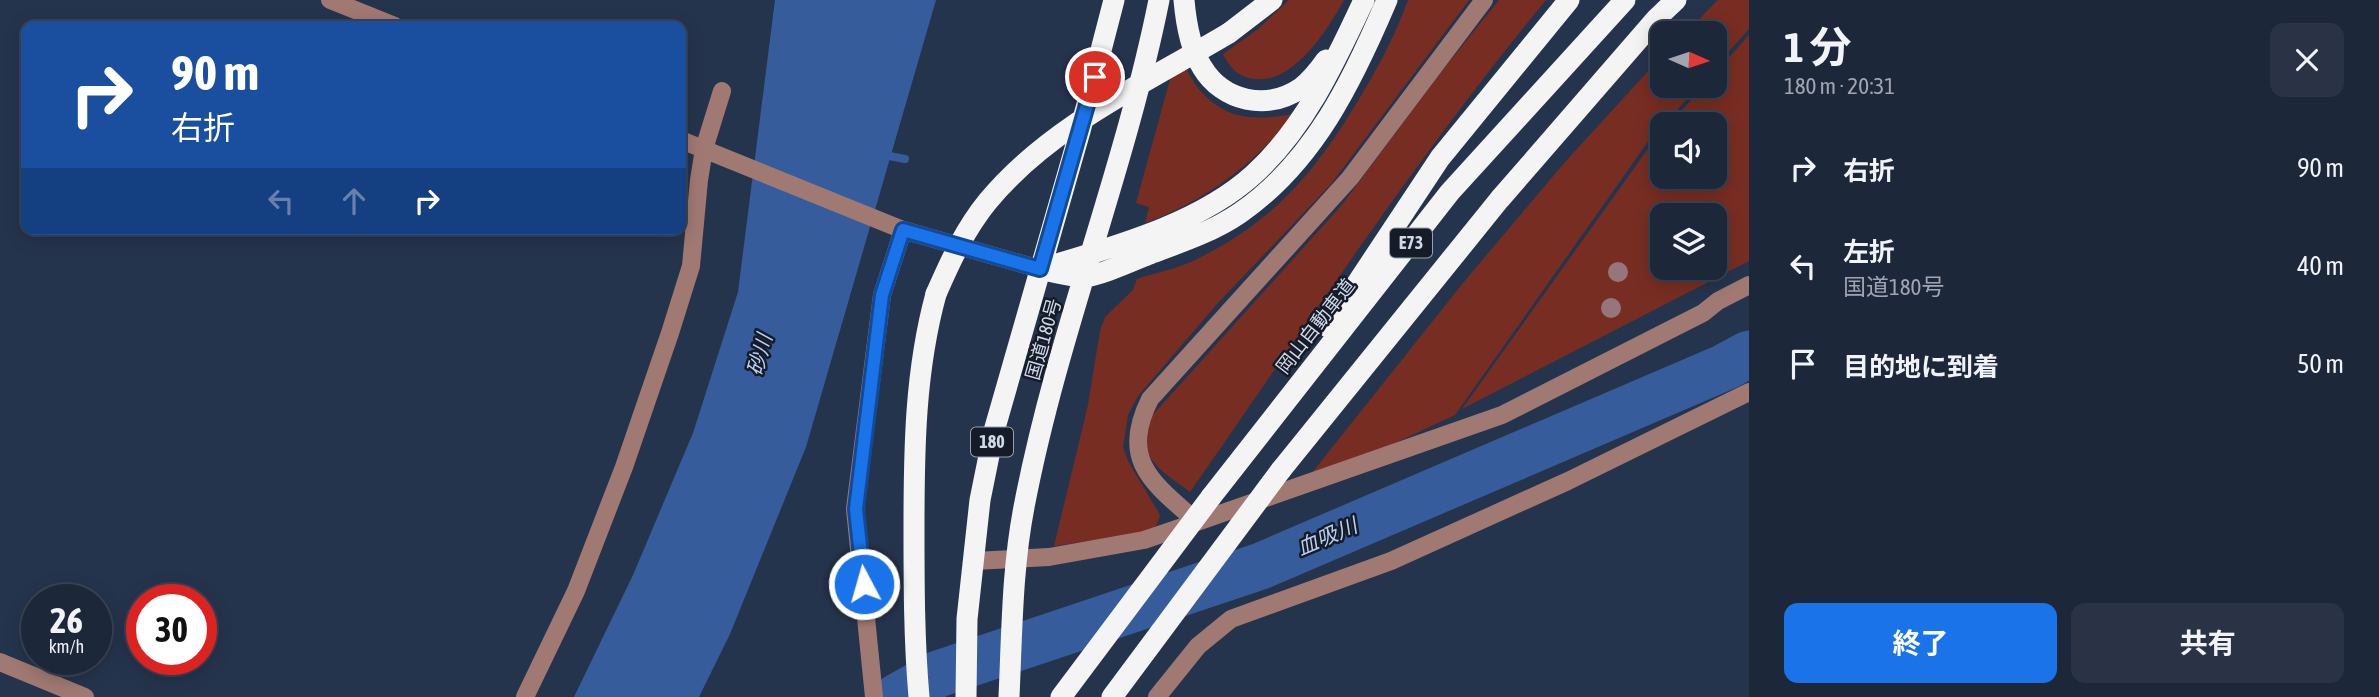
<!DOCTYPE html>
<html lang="ja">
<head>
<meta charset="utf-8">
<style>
	body { margin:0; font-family:"Asap Condensed","Noto Sans JP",sans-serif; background:#293345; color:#f1f3f6; height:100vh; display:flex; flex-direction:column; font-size:26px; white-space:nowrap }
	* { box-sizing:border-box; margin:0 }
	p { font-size:23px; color:#a0a5af }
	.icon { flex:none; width:38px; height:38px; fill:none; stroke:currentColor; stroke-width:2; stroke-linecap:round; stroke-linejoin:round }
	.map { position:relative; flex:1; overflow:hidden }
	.drawer { display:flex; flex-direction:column; background:#1c273a; width:630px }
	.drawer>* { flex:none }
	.hud { position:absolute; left:21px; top:21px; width:665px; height:214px; border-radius:14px; box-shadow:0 4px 18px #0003,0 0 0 2px #3a4454; background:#1a4fa0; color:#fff; overflow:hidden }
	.needle { width:46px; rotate:93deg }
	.controls { position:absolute; left:1650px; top:21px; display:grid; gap:14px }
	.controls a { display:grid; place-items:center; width:77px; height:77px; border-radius:14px; background:#1c273a; box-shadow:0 4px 18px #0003,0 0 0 2px #3a4454; font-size:35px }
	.speed { position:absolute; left:21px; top:584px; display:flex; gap:14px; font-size:35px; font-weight:700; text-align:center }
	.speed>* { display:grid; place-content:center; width:91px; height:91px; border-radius:50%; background:#1c273a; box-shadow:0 4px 18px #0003,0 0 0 2px #3a4454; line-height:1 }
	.speed small { font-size:18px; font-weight:400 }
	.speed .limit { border:10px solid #d22; background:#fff; color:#111 }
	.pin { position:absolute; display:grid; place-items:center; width:60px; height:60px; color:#fff; margin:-30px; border:4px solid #fff; border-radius:50%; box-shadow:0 2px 7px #0007 }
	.me { position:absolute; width:77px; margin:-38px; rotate:354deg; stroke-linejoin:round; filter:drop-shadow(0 0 5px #0008) }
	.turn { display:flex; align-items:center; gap:24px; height:147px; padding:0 35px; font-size:32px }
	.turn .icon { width:91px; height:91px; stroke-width:2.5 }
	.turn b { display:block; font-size:49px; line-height:60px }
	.lanes { display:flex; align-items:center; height:66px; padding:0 35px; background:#0003; justify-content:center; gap:35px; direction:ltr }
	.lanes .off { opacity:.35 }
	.round { display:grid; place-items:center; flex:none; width:74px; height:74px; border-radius:14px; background:#293345 }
	.overview { display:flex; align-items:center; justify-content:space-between; height:119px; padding:0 35px }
	h1 { font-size:42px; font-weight:700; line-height:52px }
	.cta { display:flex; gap:14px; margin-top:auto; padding:14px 35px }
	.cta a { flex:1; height:80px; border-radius:14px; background:#1a73e8; color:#fff; font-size:28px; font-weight:700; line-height:80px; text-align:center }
	.cta a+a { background:#293345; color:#f1f3f6 }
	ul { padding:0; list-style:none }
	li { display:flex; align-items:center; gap:21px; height:98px; padding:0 35px }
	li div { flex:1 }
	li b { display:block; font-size:26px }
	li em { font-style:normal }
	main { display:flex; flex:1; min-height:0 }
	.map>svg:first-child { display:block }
	.green { fill:#782d22; fill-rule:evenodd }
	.water { fill:#375c9b }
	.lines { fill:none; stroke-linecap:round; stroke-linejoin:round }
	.stream { stroke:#375c9b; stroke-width:8 }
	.river { stroke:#375c9b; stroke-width:47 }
	.minor { stroke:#a07972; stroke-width:18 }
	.highway { stroke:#f4f4f4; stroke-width:21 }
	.highway-bridge { stroke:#f4f4f4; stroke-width:21 }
	.tree { fill:#96767a }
	.route-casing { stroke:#114b97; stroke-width:18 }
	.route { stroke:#1a73e8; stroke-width:12 }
	.labels { text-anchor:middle; stroke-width:5; stroke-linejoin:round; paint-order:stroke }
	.shield { fill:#151b27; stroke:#97a0af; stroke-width:2 }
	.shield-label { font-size:18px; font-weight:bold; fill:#cfd9e9 }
	.street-label { font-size:19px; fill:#cfd9e9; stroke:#151b27 }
	.water-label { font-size:21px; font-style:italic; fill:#b8cef2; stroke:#151b27 }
</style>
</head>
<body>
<main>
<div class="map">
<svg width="1749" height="697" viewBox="0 0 1749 697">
	<rect width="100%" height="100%" fill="#25344d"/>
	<path class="green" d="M1289 0H1344C1328 29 1294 84 1255 79 1238 77 1231 69 1223 54L1257 30Z
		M1408 0H1469L1331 184 1217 304 1138 396 1128 415 1123 447 1128 461 1160 515C1157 526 1155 529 1145 533L1054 546 1088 405 1100 331 1105 317 1133 290 1137 279C1155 273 1176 269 1193 261 1268 225 1310 179 1353 109 1374 75 1394 39 1408 0Z
		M1499 0H1546C1417 156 1306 326 1190 492 1160 469 1138 461 1149 419L1341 206 1442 71Z
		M1718 0H1749V29L1715 67V33H1685Z
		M1749 35V261L1462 409 1650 146 1662 132V177H1715V124H1669L1704 86H1715V73ZM1715 215V268H1662V215Z
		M1179 47 1182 49C1183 76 1208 106 1234 114 1253 120 1275 117 1295 114 1254 164 1206 201 1145 223L1149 207 1136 203Z
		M1662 56V86H1699L1647 143 1455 415 1363 458 1307 479 1463 283 1565 162Z"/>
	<path class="water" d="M775 0H936L806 447 730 634 699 697H574L633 575 693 433 738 292Z"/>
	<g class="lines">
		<path class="stream" d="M884 155 905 159"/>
		<path class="river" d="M897 697 938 674 1261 566 1725 367 1749 354"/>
		<path class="minor" d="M330 0 395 26
			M681 140 903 230 1040 269
			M1197 522C1153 483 1119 461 1150 399L1350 178 1484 0
			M974 561 1049 557 1144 540 1197 522 1502 415 1703 313 1718 301 1749 285
			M0 662 85 697
			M525 697 576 591 624 467 670 333 691 266 699 180 704 149 722 91
			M874 697 855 509 882 295 903 230
			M1157 697 1198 646 1231 619 1391 561 1568 481 1749 392"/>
		<path class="highway" d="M1184 0C1186 23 1190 48 1202 67 1223 102 1267 111 1301 88 1311 80 1319 70 1326 60
			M1229 33 1272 0
			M1044 268C1113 247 1199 224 1253 175 1305 128 1335 62 1364 0
			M1040 269C1053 272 1068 276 1082 277 1095 278 1137 259 1152 253 1182 242 1214 231 1240 213 1314 162 1353 80 1387 0
			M1328 327 1440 158 1569 0
			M1281 470 1499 200 1657 18 1676 0
			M1211 497 1450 192 1625 0
			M919 697C914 640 914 584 914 527 914 448 915 371 936 294
			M966 697 967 619 980 500 994 431 1080 131 1114 0
			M1009 697C1012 632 1012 566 1025 502 1058 332 1125 170 1159 0"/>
		<path class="highway-bridge" d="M936 294C950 262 965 229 988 201 1050 126 1147 82 1229 33
			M1061 697 1211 497
			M1112 697 1281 470"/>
	</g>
	<g class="tree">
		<circle cx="1618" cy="272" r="10"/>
		<circle cx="1611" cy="308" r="10"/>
	</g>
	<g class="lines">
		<defs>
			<path id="route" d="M864 584 856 509 882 295 903 230 1040 269 1095 77"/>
		</defs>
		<use href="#route" class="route-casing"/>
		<use href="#route" class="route"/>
	</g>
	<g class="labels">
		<g class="shield">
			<rect x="1390" y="228.5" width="42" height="29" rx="5"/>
			<rect x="971" y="427.5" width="42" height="29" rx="5"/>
		</g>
		<g class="shield-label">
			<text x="1411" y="249">E73</text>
			<text x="992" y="448">180</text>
		</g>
		<g class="street-label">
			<text transform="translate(1315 326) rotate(-52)" y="7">岡山自動車道</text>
			<text transform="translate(1043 339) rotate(-74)" y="7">国道180号</text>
		</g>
		<g class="water-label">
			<text transform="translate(760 355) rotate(-75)" y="7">砂川</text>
			<text transform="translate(1327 537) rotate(-23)" y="7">血吸川</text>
		</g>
	</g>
</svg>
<div class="controls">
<a><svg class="needle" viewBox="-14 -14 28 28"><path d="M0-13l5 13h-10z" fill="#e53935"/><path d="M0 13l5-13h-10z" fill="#a0a5af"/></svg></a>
<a><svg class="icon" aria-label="sound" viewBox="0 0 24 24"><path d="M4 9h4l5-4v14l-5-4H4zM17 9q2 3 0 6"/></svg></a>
<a><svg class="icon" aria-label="layers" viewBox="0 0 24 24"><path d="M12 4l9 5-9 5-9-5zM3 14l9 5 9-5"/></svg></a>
</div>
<div class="speed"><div>26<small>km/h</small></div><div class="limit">30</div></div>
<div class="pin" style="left:1095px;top:77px;background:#d93025"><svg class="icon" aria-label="arrive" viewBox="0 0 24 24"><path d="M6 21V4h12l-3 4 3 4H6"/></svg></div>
<svg class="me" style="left:864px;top:584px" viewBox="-20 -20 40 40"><circle r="17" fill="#1a73e8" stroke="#fff" stroke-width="3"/><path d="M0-11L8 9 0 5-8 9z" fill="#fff"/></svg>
<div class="hud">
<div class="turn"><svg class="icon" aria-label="right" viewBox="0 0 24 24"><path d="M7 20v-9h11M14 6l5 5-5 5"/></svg><div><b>90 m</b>右折</div></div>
<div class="lanes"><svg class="icon off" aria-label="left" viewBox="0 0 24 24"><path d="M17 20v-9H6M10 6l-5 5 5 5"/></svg><svg class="icon off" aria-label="ahead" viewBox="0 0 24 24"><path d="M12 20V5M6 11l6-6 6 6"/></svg><svg class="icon" aria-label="right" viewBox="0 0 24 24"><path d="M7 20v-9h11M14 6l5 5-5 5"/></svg></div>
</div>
</div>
<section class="drawer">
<div class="overview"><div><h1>1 分</h1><p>180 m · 20:31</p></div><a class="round"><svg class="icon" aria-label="close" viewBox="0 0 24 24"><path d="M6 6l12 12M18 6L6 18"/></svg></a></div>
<ul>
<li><svg class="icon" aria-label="right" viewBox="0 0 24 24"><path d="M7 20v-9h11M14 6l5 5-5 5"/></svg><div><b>右折</b></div><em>90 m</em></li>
<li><svg class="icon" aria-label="left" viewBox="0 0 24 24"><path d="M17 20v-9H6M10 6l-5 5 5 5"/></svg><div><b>左折</b><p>国道180号</p></div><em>40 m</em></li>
<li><svg class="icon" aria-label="arrive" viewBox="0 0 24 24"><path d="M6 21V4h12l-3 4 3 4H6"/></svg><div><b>目的地に到着</b></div><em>50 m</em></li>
</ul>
<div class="cta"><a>終了</a><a>共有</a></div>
</section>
</main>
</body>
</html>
